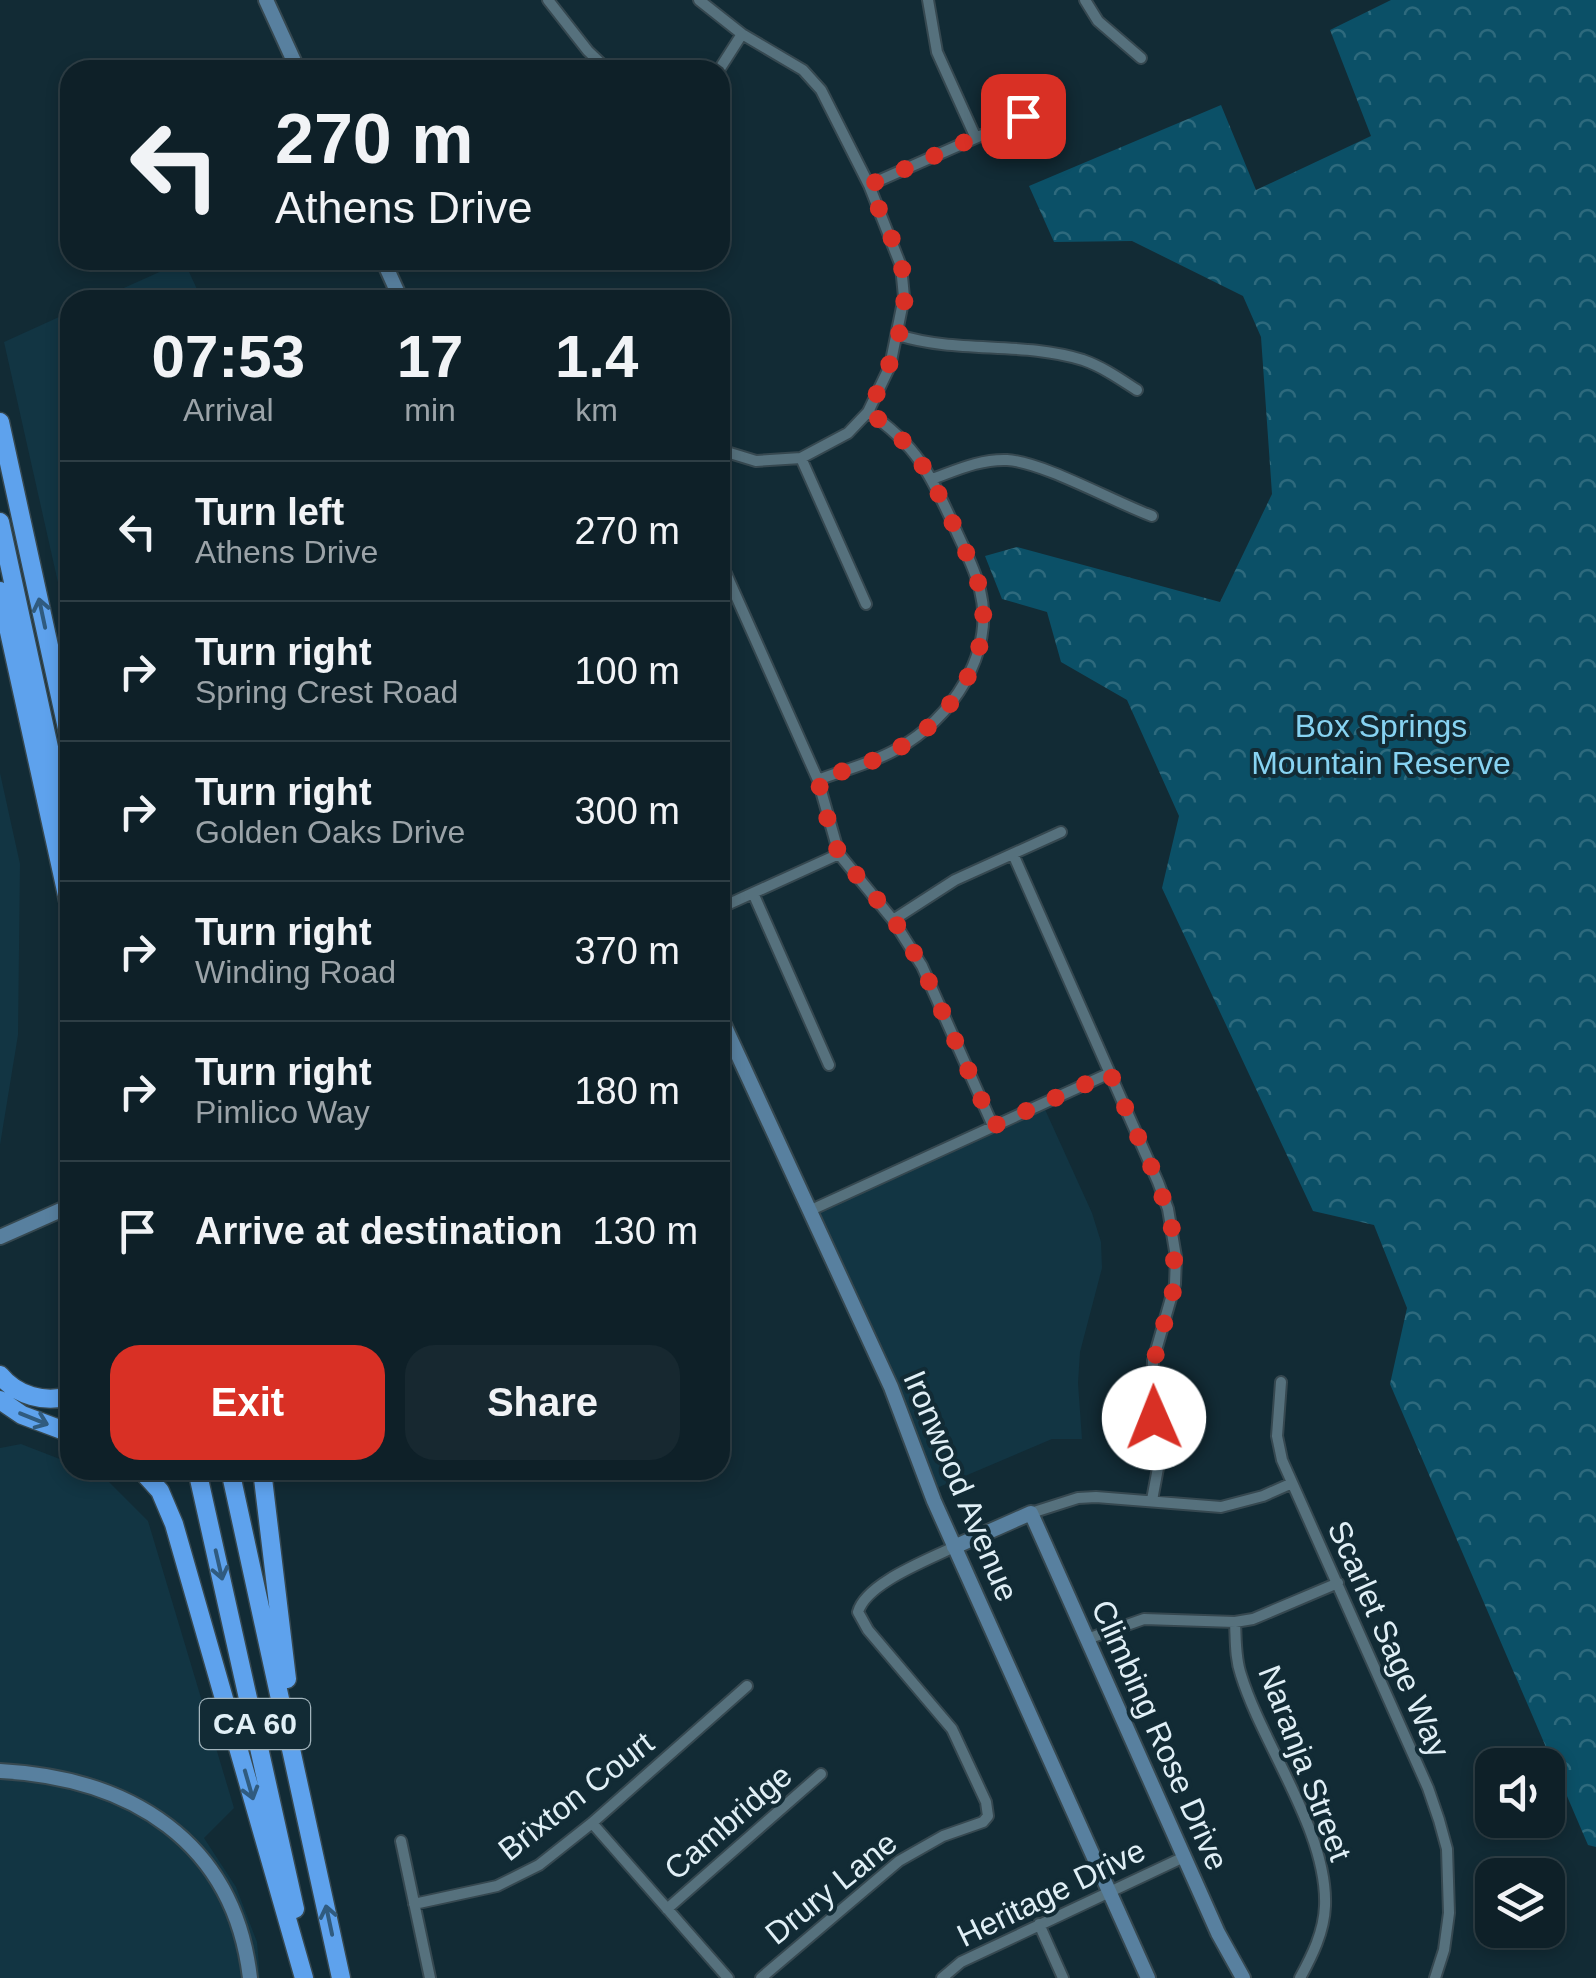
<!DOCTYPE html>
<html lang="en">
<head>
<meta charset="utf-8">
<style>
	body { margin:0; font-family:Arial,sans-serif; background:#172830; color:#f1f3f6; height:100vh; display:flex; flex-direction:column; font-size:38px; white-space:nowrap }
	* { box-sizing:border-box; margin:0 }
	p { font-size:32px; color:#9ba3a8 }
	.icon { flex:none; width:55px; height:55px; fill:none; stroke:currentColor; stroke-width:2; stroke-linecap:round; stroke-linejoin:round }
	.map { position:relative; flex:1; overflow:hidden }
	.sheet { position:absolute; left:60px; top:290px; width:670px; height:1190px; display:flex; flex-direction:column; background:#0e2028; border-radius:30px; box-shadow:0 5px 15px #0003,0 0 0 2px #2e3e45 }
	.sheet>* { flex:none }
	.hud { position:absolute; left:60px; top:60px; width:670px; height:210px; border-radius:30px; box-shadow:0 5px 15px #0003,0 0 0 2px #2e3e45; background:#0e2028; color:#f1f3f6; overflow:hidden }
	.buttons { position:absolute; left:1475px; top:1748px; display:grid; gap:20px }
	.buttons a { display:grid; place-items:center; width:90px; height:90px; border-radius:20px; background:#0e2028; box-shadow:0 5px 15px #0003,0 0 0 2px #2e3e45; font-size:50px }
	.pin { position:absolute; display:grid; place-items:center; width:85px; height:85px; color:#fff; margin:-42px; border-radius:20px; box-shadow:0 5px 15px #0006 }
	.me { position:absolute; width:110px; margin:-55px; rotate:359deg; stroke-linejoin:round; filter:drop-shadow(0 0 8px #0008) }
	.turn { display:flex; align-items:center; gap:35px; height:210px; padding:0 50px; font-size:45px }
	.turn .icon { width:130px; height:130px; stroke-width:2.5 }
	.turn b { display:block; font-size:70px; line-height:85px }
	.eta { display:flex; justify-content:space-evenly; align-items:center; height:170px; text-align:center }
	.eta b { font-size:60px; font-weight:800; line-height:70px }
	.primary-button { display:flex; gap:20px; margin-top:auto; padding:20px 50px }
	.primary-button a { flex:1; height:115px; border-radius:30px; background:#d93025; color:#fff; font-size:40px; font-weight:800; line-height:115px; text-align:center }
	.primary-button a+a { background:#172830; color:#f1f3f6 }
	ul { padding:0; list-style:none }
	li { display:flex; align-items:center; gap:30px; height:140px; padding:0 50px; border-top:2px solid #2e3e45 }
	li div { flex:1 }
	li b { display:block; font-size:38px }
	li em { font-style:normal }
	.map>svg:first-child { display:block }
	.built { fill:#123543 }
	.park { fill:url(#park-crowns) }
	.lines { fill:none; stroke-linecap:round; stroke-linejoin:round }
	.street-casing { stroke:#364850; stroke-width:14 }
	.secondary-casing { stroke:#364850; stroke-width:18 }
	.highway-casing { stroke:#364850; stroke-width:21 }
	.street { stroke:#56717d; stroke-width:10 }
	.secondary { stroke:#58809f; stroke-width:14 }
	.highway { stroke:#5ea2ed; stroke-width:18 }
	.oneway { stroke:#305b7f }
	.route { stroke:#d93025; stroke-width:18; stroke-dasharray:0 32.4 }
	.labels { text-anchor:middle; stroke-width:8; stroke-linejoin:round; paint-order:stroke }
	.shield { fill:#122b35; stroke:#a2b4bc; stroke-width:2.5 }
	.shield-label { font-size:30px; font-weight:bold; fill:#e0eff6 }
	.park-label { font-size:32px; fill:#87d3f2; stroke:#122b35 }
	.street-label { font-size:32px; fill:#e0eff6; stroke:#122b35 }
</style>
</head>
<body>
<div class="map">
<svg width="1596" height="1978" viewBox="0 0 1596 1978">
	<defs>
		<pattern id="park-crowns" width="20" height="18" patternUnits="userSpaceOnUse" patternTransform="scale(2.5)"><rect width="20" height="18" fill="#0b5067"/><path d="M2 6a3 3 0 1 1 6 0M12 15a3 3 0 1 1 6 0" fill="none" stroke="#2e6a7d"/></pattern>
	</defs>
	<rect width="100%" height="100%" fill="#122b35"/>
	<path class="built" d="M184 261 202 300H97Z
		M70 312V636L4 342Z
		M0 773 20 864 18 1035 0 1145Z
		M1043 1105 1092 1213 1101 1242 1102 1268 1080 1352 1078 1383 1082 1439H1052L932 1490 814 1210Z
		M21 1444 70 1463V1470H89L102 1475 148 1521 234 1808 204 1838 236 1887 257 1942 260 1978H0V1448Z"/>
	<path class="park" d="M1391 0H1596V1847L1588 1845 1390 1384 1407 1308 1374 1225 1313 1211 1162 888 1179 816 1127 700 1061 662 1047 612 1002 599 985 556 1017 547 1220 602 1272 494 1261 337 1243 296 1132 241 1054 242 1029 186 1221 105 1256 190 1371 136 1330 30Z"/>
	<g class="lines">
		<defs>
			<path id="street" d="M548 0 588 51 608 70
				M699 0 742 34 803 70 821 90 869 185 901 266 904 297 890 366 868 412 848 433 801 458 756 461 720 450
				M928 0 937 52 975 136
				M1085 0 1098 21 1141 58
				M719 70 742 34
				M869 185 1023 117
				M898 335C958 354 1022 341 1083 360 1103 367 1120 379 1137 390
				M801 458 866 604
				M932 479C957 470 980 459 1007 460 1043 462 1114 502 1152 516
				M720 560 818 780 839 854 893 920 922 966 993 1126
				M818 780C844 770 873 763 897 749 951 720 996 653 980 590 975 568 963 547 954 526 931 475 916 444 868 412
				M1013 854 1158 1182 1168 1209 1176 1257 1175 1284 1153 1361 1152 1388 1158 1468 1152 1500
				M753 893 829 1065
				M720 908 839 854
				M893 920 955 880 1061 832
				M811 1210 1110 1073
				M1281 1382 1277 1436 1282 1460 1428 1788 1439 1820 1447 1849 1449 1913 1444 1950 1435 1978
				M1031 1513 1078 1498 1096 1497 1221 1507 1263 1496 1290 1484
				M1235 1622C1236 1640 1235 1658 1241 1675 1263 1746 1328 1832 1325 1906 1324 1932 1312 1956 1300 1978
				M1087 1639 1144 1619 1235 1622 1253 1619 1338 1583
				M592 1823 728 1978
				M401 1841 430 1978
				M414 1904 497 1886 539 1865 592 1823 747 1686
				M667 1909 821 1774
				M1039 1924 1063 1978
				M761 1978 899 1861 943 1836 983 1822 988 1816 986 1802 952 1729 868 1630 858 1612C866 1583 928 1560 954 1547
				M942 1978 961 1962 1184 1857"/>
			<path id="secondary" d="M266 0 298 70
				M383 260 401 300
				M720 1016 891 1387 934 1501 1148 1978
				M0 1237 70 1206
				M954 1547 1031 1513 1218 1933 1243 1978
				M0 1771C130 1778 234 1841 250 1978"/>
			<path id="highway" d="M0 422 70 742
				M0 522 70 844
				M0 591 70 909
				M0 1375C17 1396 44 1403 70 1396
				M0 1400 22 1415 70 1433
				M141 1470 160 1491 174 1524 304 1978
				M197 1470 295 1909
				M230 1470 341 1978
				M262 1470 287 1679"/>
		</defs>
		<use href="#street" class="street-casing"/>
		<use href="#secondary" class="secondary-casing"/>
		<use href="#highway" class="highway-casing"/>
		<use href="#street" class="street"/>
		<use href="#secondary" class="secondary"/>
		<use href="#highway" class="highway"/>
	</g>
	<defs><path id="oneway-shaft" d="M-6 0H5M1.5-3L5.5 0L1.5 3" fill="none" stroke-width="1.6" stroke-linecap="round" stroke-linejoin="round" transform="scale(2.5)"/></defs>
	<g class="oneway">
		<use href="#oneway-shaft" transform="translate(42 613) rotate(-102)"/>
		<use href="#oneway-shaft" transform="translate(34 1419) rotate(22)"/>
		<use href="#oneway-shaft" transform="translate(219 1565) rotate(77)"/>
		<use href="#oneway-shaft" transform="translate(249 1785) rotate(74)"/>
		<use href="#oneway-shaft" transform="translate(329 1920) rotate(-102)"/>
	</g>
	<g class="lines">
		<path class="route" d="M1023 116 869 185C879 211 893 238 901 264 914 314 889 369 868 412 916 444 930 475 954 526 963 547 975 568 980 590 996 653 951 720 897 749 873 763 844 770 818 780L830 829 839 854 894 920 922 966 993 1126 1110 1073 1158 1182 1173 1232 1175 1284 1154 1361V1418"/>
	</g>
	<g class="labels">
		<rect class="shield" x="200" y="1699" width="110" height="50" rx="8"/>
		<g class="shield-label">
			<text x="255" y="1734">CA 60</text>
		</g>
		<g class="park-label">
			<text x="1381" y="737">Box Springs<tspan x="1381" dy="37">Mountain Reserve</tspan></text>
		</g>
		<g class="street-label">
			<text transform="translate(961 1486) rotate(67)" y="11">Ironwood Avenue</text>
			<text transform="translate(1389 1639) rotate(66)" y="11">Scarlet Sage Way</text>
			<text transform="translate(1160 1735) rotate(66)" y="11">Climbing Rose Drive</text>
			<text transform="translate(1305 1763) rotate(69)" y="11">Naranja Street</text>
			<text transform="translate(576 1796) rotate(-38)" y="11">Brixton Court</text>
			<text transform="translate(728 1822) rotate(-41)" y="11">Cambridge</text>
			<text transform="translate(831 1888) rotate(-39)" y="11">Drury Lane</text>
			<text transform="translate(1051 1893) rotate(-26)" y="11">Heritage Drive</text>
		</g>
	</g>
</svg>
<div class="buttons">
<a><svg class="icon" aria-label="sound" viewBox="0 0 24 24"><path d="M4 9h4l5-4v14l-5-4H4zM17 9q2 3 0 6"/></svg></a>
<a><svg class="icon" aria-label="layers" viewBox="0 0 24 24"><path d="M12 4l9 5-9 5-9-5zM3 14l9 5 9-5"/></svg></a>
</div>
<div class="pin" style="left:1023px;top:116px;background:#d93025"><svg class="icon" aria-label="arrive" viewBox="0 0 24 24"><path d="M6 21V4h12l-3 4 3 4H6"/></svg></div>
<svg class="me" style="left:1154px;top:1418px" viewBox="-20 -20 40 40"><circle r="19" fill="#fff"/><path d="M0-13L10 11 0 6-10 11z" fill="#d93025"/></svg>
<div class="hud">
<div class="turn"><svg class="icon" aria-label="left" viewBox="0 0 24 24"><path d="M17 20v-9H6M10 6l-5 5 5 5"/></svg><div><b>270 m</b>Athens Drive</div></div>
</div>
<section class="sheet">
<div class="eta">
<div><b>07:53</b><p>Arrival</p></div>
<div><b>17</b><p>min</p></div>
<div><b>1.4</b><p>km</p></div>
</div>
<ul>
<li><svg class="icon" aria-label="left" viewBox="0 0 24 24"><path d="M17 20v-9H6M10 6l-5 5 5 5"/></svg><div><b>Turn left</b><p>Athens Drive</p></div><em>270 m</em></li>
<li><svg class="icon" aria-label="right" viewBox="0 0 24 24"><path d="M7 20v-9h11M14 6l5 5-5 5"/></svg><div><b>Turn right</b><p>Spring Crest Road</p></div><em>100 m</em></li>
<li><svg class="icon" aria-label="right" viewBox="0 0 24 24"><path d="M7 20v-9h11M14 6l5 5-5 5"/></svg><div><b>Turn right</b><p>Golden Oaks Drive</p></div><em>300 m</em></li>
<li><svg class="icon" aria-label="right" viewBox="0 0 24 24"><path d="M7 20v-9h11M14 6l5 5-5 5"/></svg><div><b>Turn right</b><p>Winding Road</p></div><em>370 m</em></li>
<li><svg class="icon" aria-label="right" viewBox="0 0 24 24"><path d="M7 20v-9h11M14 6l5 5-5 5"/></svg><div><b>Turn right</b><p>Pimlico Way</p></div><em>180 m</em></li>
<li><svg class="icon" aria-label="arrive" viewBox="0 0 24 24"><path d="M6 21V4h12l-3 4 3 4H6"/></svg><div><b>Arrive at destination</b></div><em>130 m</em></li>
</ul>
<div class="primary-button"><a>Exit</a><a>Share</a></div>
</section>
</div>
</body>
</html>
